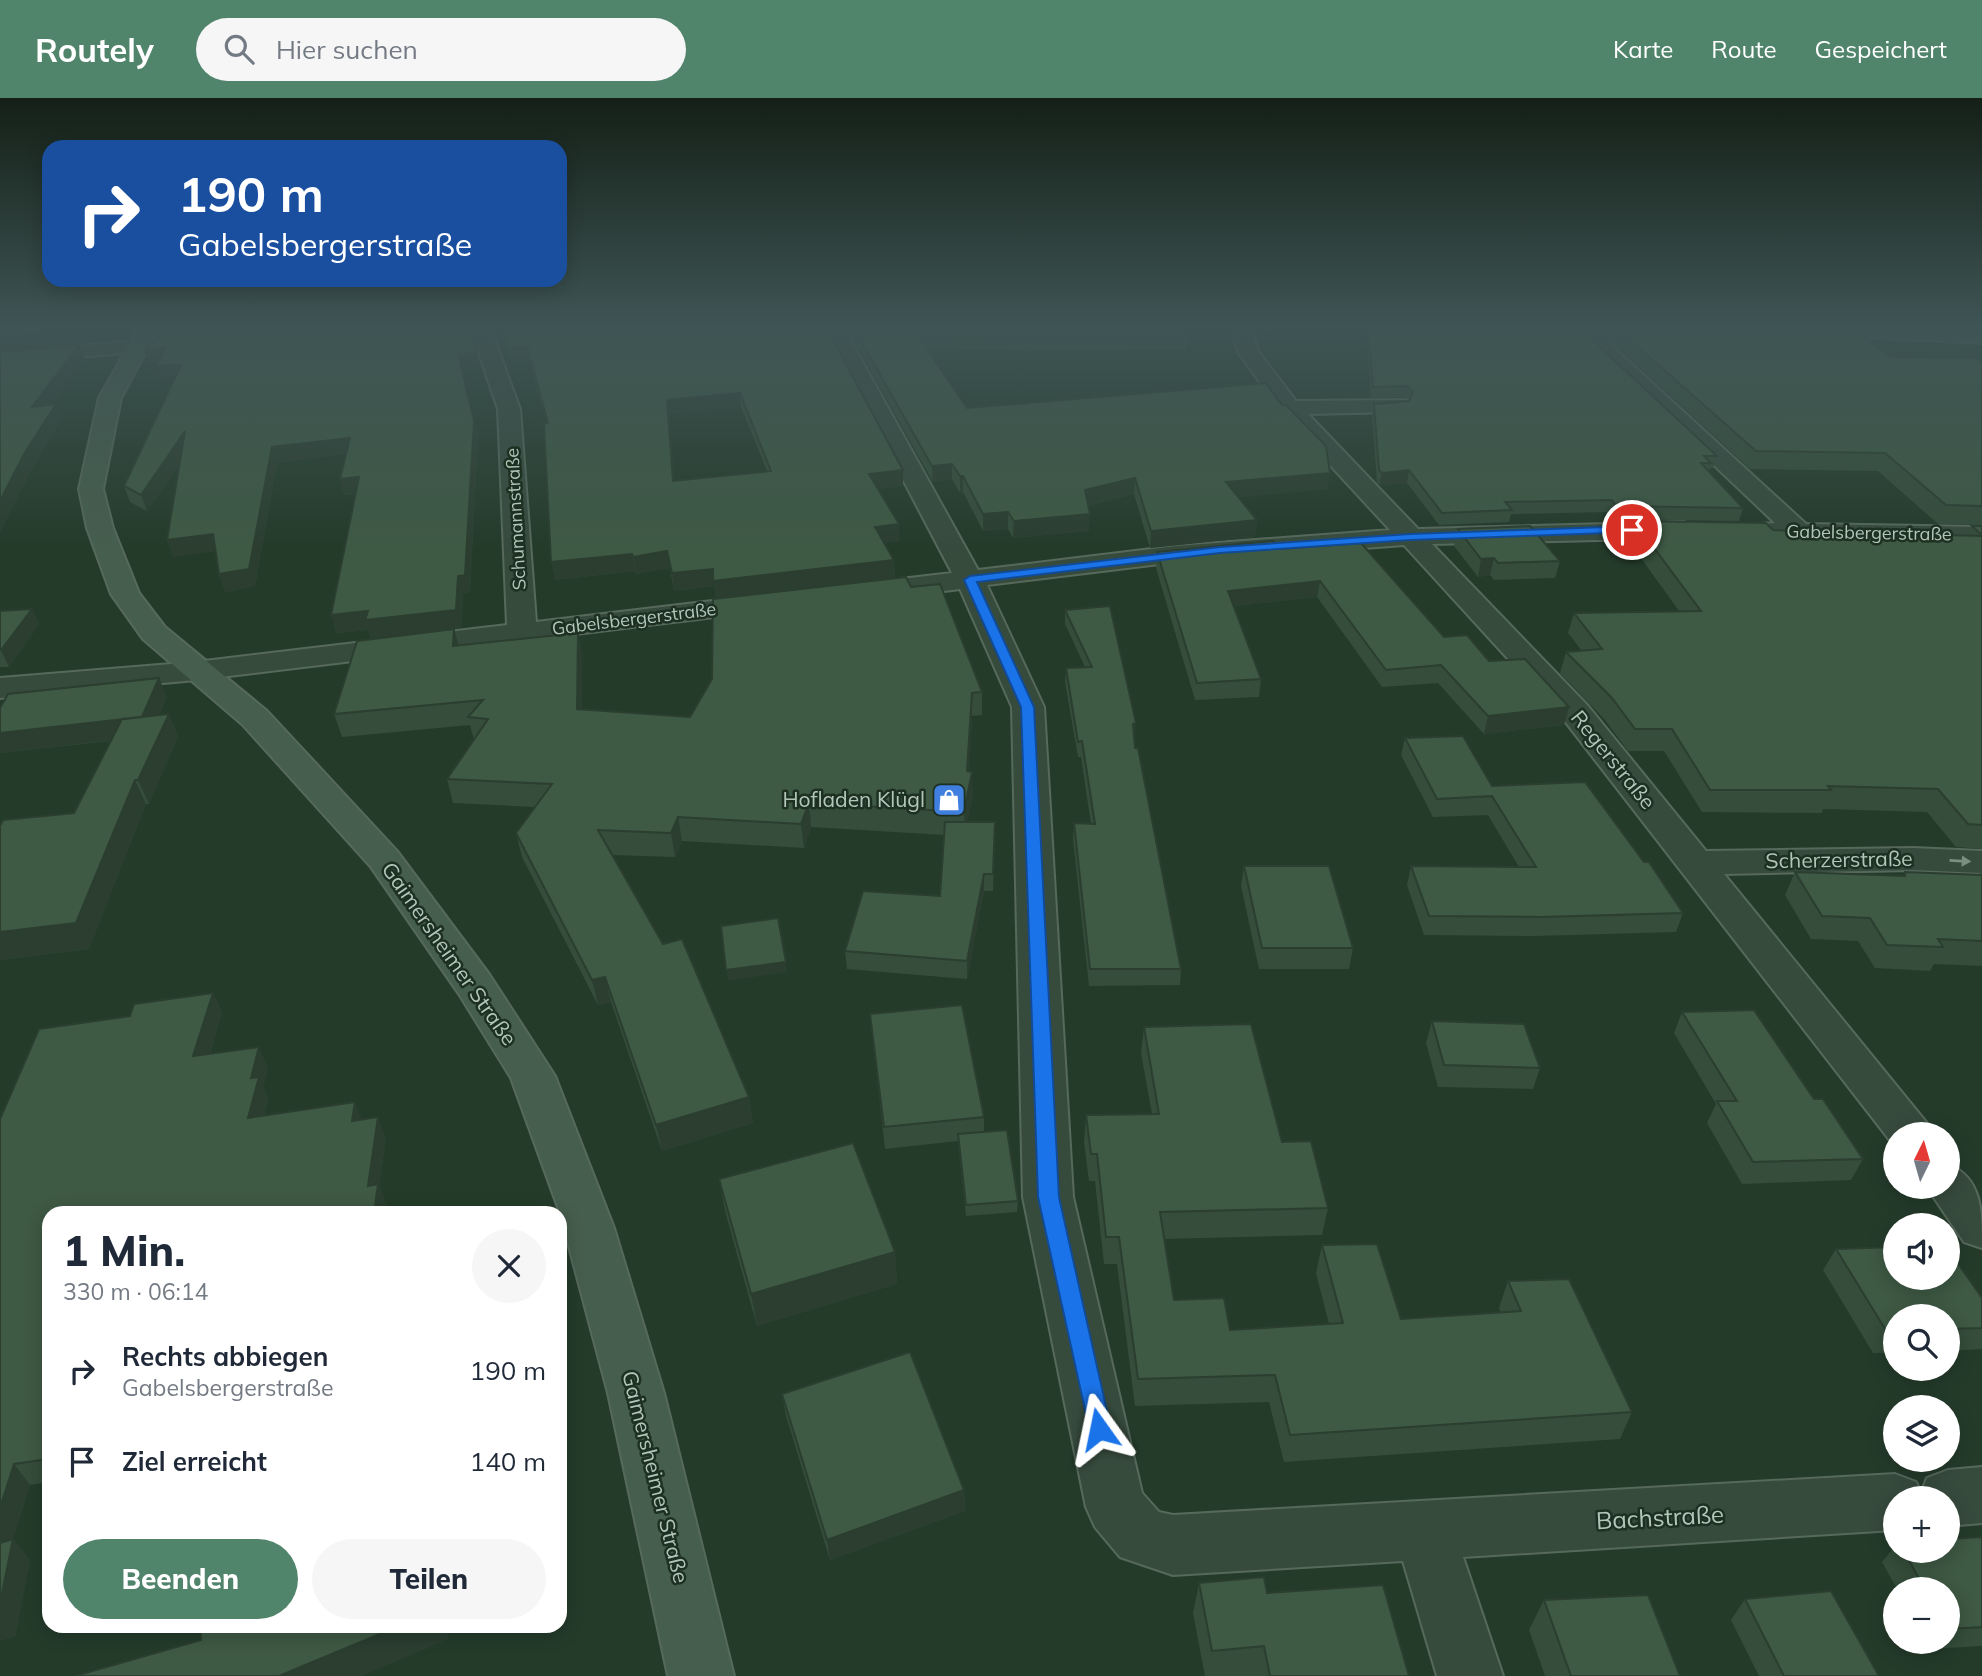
<!DOCTYPE html>
<html lang="de">
<head>
<meta charset="utf-8">
<style>
	body { margin:0; font-family:Mulish,sans-serif; background:#f6f6f7; color:#1f2937; height:100vh; display:flex; flex-direction:column; font-size:26px; white-space:nowrap }
	* { box-sizing:border-box; margin:0 }
	p { font-size:23px; color:#747a83 }
	.icon { flex:none; width:38px; height:38px; fill:none; stroke:currentColor; stroke-width:2; stroke-linecap:round; stroke-linejoin:round }
	.map { position:relative; flex:1; overflow:hidden }
	.panel { position:absolute; left:42px; top:1108px; width:525px; height:427px; display:flex; flex-direction:column; background:#fff; border-radius:21px; box-shadow:0 4px 18px #0003 }
	.panel>* { flex:none }
	.hud { position:absolute; left:42px; top:42px; width:525px; height:147px; border-radius:21px; box-shadow:0 4px 18px #0003; background:#1a4fa0; color:#fff; overflow:hidden }
	.needle { width:46px; rotate:5deg }
	.buttons { position:absolute; left:1883px; top:1024px; display:grid; gap:14px }
	.buttons a { display:grid; place-items:center; width:77px; height:77px; border-radius:50%; background:#fff; box-shadow:0 4px 18px #0003; font-size:35px }
	.pin { position:absolute; display:grid; place-items:center; width:60px; height:60px; color:#fff; margin:-30px; border:4px solid #fff; border-radius:50%; box-shadow:0 2px 7px #0007 }
	.me { position:absolute; width:77px; margin:-38px; rotate:348deg; stroke-linejoin:round; filter:drop-shadow(0 0 5px #0008) }
	.turn { display:flex; align-items:center; gap:24px; height:147px; padding:0 21px; font-size:32px }
	.turn .icon { width:91px; height:91px; stroke-width:2.5 }
	.turn b { display:block; font-size:49px; line-height:60px }
	.round { display:grid; place-items:center; flex:none; width:74px; height:74px; border-radius:37px; background:#f6f6f7 }
	.headline { display:flex; align-items:center; justify-content:space-between; height:119px; padding:0 21px }
	h1 { font-size:42px; font-weight:800; line-height:52px }
	.cta { display:flex; gap:14px; margin-top:auto; padding:14px 21px }
	.cta a { flex:1; height:80px; border-radius:42px; background:#50846b; color:#fff; font-size:28px; font-weight:800; line-height:80px; text-align:center }
	.cta a+a { background:#f6f6f7; color:#1f2937 }
	ul { padding:0; list-style:none }
	li { display:flex; align-items:center; gap:21px; height:91px; padding:0 21px }
	li div { flex:1 }
	li b { display:block; font-size:26px }
	li em { font-style:normal }
	header { display:flex; align-items:center; gap:42px; box-sizing:border-box; height:98px; padding:0 35px; background:#50846b; color:#fff }
	header strong { font-size:33px }
	nav { display:flex; gap:38px; margin-inline-start:auto; font-size:24px }
	.search { width:490px; height:63px; background:#f6f6f7; display:flex; align-items:center; gap:18px; box-sizing:border-box; padding:0 24px; border-radius:38px; color:#747a83; font-size:26px }
	.map>svg:first-child { display:block }
	.lines { fill:none; stroke-linecap:round; stroke-linejoin:round }
	.street-casing { stroke:#56695b; stroke-width:4 }
	.secondary-casing { stroke:#56695b; stroke-width:4 }
	.street { fill:#374b3d; fill-rule:evenodd }
	.secondary { fill:#465e4d; fill-rule:evenodd }
	.wall { fill:#354d3a; fill-rule:evenodd }
	.shaded-wall { fill:#2b3e30 }
	.building { fill:#3e5944; stroke:#2b3e30; stroke-width:2; fill-rule:evenodd }
	.oneway { fill:#7b8f81 }
	.route { fill:#1a73e8; stroke:#114b97; stroke-width:2 }
	.labels { text-anchor:middle; stroke-width:5; stroke-linejoin:round; paint-order:stroke }
	.far-street-label { font-size:18px; fill:#b3c7b9; stroke:#1d3022 }
	.street-label { font-size:21px; fill:#b3c7b9; stroke:#1d3022 }
	.poi-label { font-size:21px; fill:#b3c7b9; stroke:#1d3022; text-anchor:end }
	.near-street-label { font-size:24px; fill:#b3c7b9; stroke:#1d3022 }
</style>
</head>
<body>
<header>
<strong>Routely</strong>
<div class="search"><svg class="icon" aria-label="search" viewBox="0 0 24 24"><circle cx="10" cy="10" r="6"/><path d="M15 15l6 6"/></svg>Hier suchen</div>
<nav><a>Karte</a><a>Route</a><a>Gespeichert</a></nav>
</header>
<div class="map">
<svg width="1982" height="1578" viewBox="0 0 1982 1578">
	<rect width="100%" height="100%" fill="#243b2a"/>
	<g class="lines">
		<defs>
			<path id="street" d="M470 229H490L520 311 536 524 763 497 773 500 777 506 773 512 196 582 0 600V580L196 564 507 527 498 311Z
				M823 229H843L978 472 1176 448 1390 432 1282 315 1238 254 1231 229H1251L1258 253 1296 303 1406 302 1409 307 1406 312 1398 314 1308 316 1418 431 1683 424 1692 426 1696 432 1692 438 1683 440 1432 446 1588 608 1706 753 1913 750 1982 753V775L1913 772 1724 776 1926 1024 1932 1036H1895V1049L1564 622 1404 447 1176 464 987 487 1044 609 1073 1099 1142 1395 1159 1414 1173 1417 1895 1376 1916 1384 1921 1395 1927 1380 1948 1372 1982 1369V1425L1948 1428V1400H1895V1432L1463 1459 1503 1578H1437L1403 1463 1173 1477 1120 1459 1095 1429 1086 1409 1023 1099 1012 609 960 491 858 504 848 501 844 495 848 489 858 486 952 475Z
				M1580 229H1600L1614 250 1806 426 1982 429V445L1745 439 1741 433 1745 427 1775 425 1599 258Z
				M136 243 143 245 146 249 143 253 0 267V255Z
				M1948 1066C1982 1080 1982 1112 1982 1150L1964 1144 1926 1088H1948Z"/>
			<path id="secondary" d="M139 229H159L121 300 103 391 113 430 139 495 165 529 267 613 397 753 489 876 555 978 614 1130 664 1295 734 1578H668L608 1295 560 1115 511 980 459 896 371 769 243 627 143 541 111 496 87 430 79 391 99 300Z
				M1764 229H1892L1982 233V245L1774 235Z"/>
		</defs>
		<use href="#street" class="street-casing"/>
		<use href="#secondary" class="secondary-casing"/>
		<use href="#street" class="street"/>
		<use href="#secondary" class="secondary"/>
	</g>
	<path class="wall" d="M499 229H826L903 372V388L878 391 900 443 884 445 894 462 895 479 716 500 714 488 674 493 670 470 636 476 635 473 555 482 547 325 529 262 512 264ZM741 309 767 373 674 383 669 316Z
		M846 229H1180L1187 238 1186 252 1026 253 926 250 967 310 1328 391 1238 399 1257 422 1255 439 1150 450 1134 396 1088 408 1089 433 1013 440 1008 431 983 433 963 394 960 395 952 381 933 384Z
		M1366 229H1586L1600 249 1717 358 1713 370H1710L1709 374 1743 410 1739 423 1613 421 1608 414 1511 416 1509 424 1439 427 1407 385 1379 387 1377 384 1372 317 1374 306 1409 303 1406 299 1371 300Z
		M1609 229H1850L1891 259 1982 264V427L1938 426 1878 373 1750 371 1616 248 1608 236Z
		M144 252 477 254 480 268 461 270 478 338 470 494 463 496 461 530 371 541 368 532 336 535 356 396 344 397 340 381 346 356 277 365 255 488 225 494 219 476 215 453 173 459 180 365 147 413 130 404 124 388 173 282 161 283 158 265 149 266Z
		M1634 423 1773 432 1968 438 1972 428H1982V751L1956 749 1927 714 1823 711 1822 715 1702 714 1664 653H1628L1605 622 1560 575 1566 554 1582 553 1568 535 1574 515 1679 513 1628 442Z
		M1458 431 1560 463 1555 480 1494 482 1490 477 1478 479 1454 448Z
		M1280 451 1489 563 1564 627 1484 636 1438 585 1382 589 1317 499 1234 508 1261 581 1259 599 1195 602 1156 470 1157 454Z
		M911 489 982 594V617L972 618 969 673 973 697 967 724H995L993 793H984L967 881 847 871 845 853 940 798 944 737 811 729 804 750 682 743 675 759 612 757 749 999 753 1025 662 1053 611 904 598 907 522 759 516 735 535 709 453 705 447 681 474 642 470 627 342 639 334 616 458 547 578 535 582 557V611L690 619Z
		M32 511 39 526 9 569H0V513Z
		M1065 512 1135 640V650L1181 871 1180 887 1089 888 1073 741 1074 725 1091 726 1081 659H1078L1065 584 1066 570 1085 569 1065 526Z
		M167 599 159 617 169 616 178 639 149 706H146L89 851 0 862V728L74 715 110 643 0 655V610Z
		M1405 640 1492 688 1644 764 1683 815 1676 834 1535 838 1424 837 1407 787 1411 768 1519 769 1488 717 1433 719 1401 657Z
		M1244 768 1353 850 1349 871H1259L1241 788Z
		M1982 772V868L1934 866 1930 873 1875 870 1858 843 1811 841 1785 797 1795 774 1903 778 1905 774 1980 777Z
		M213 895 222 915 210 956 268 970 263 989 268 1000 264 1018 362 1021 386 1040 379 1088 387 1108 386 1115H49V1384L30 1387 13 1441 30 1462 15 1539 0 1021 130 918Z
		M1682 914 1814 1001 1863 1061 1851 1082 1742 1086 1707 1025 1716 1006 1674 935Z
		M870 916 984 1019V1034L1018 1103 1017 1114 966 1118 958 1043 885 1051Z
		M1432 923 1540 970 1533 991 1438 989 1426 945Z
		M1144 929 1282 1044 1328 1110 1322 1137 1164 1141 1174 1202 1230 1232 1329 1226 1316 1175 1322 1147 1401 1221 1501 1215 1499 1210 1508 1183 1632 1314 1620 1341 1284 1364 1269 1304 1135 1308 1117 1166H1104L1095 1083H1089L1084 1044 1086 1017 1152 1016 1141 955Z
		M719 1081 895 1154 897 1186 757 1228 725 1113Z
		M1836 1151 1982 1200V1251L1948 1253V1218H1895V1255H1873L1823 1172Z
		M782 1296 964 1392 965 1413 830 1462 786 1318Z
		M1982 1439V1548L1930 1551 1926 1544H1948V1491H1897L1882 1464 1895 1448V1452H1948Z
		M1199 1485 1267 1495 1409 1578H1205L1193 1515Z
		M1745 1501 1879 1578H1759L1731 1522Z
		M1544 1502 1680 1578H1545L1529 1532Z"/>
	<path class="shaded-wall" d="M93 229H109L98 244 0 253V238Z
		M79 247 85 261 39 325 32 309Z
		M527 248 529 262 512 264 509 250Z
		M166 250 171 264 149 266 144 252Z
		M477 254 480 268 461 270 458 256Z
		M181 267 185 281 161 283 156 268Z
		M740 295 741 309 669 316 676 399 667 302Z
		M56 306 62 322 31 373 0 436V403L24 356Z
		M474 323 478 338 470 494 463 496 461 530 371 541 368 532 336 535 331 517 368 513 458 478Z
		M185 333 191 349 147 413 141 397Z
		M350 340 354 355 277 365 255 488 225 494 219 476 272 349Z
		M952 366V381L933 384 932 368Z
		M903 372V388L870 392 869 376Z
		M1409 372 1407 385 1379 387 1382 375Z
		M1330 375 1328 391 1224 401 1226 384Z
		M960 378H963V394L960 395Z
		M359 379 364 395 344 397 340 381Z
		M1135 380 1134 396 1084 409 1085 392Z
		M1008 414V431L983 433V416Z
		M1090 416 1089 433 1013 440 1014 423Z
		M1257 422 1255 439 1150 450 1151 433Z
		M899 426 900 443 876 446 875 429Z
		M213 436 219 453 173 459 167 442Z
		M667 453 670 470 636 476 633 459Z
		M632 456 635 473 555 482 551 464Z
		M1494 460 1490 477 1478 479 1481 461Z
		M894 462 895 479 716 500 714 488 674 493 672 475 713 471Z
		M1320 483 1317 499 1226 509 1228 493Z
		M32 511 39 526 9 569 1 552Z
		M454 531 460 553 453 548Z
		M578 535 582 557V634L577 611Z
		M159 580 167 599 150 638 0 655V635Z
		M972 595V618L968 697 967 673Z
		M1569 609 1564 627 1484 636 1488 618Z
		M169 616 178 639 149 706 138 682Z
		M1136 625 1135 640 1132 641 1133 626Z
		M972 674 973 697 965 738 964 714Z
		M135 682 146 706 89 851 0 862V834Z
		M809 705 811 729 804 750 801 726Z
		M678 719 682 743 675 759 671 735Z
		M984 776V793L967 881V863Z
		M786 864 787 874 728 883 726 872Z
		M605 879 611 904 598 907 592 882Z
		M213 895 222 915 203 979 193 958Z
		M259 949 268 970 263 989 268 1000 258 1042 248 1020 251 980Z
		M749 999 753 1025 662 1053 656 1027Z
		M355 1004 363 1025 352 1023Z
		M378 1019 386 1040 379 1088 387 1108 386 1115H374L368 1088Z
		M895 1154 897 1186 757 1228 751 1196Z
		M14 1366 30 1387 5 1469 0 1463V1410Z
		M964 1392 965 1413 830 1462 827 1442Z
		M13 1441 30 1462 15 1539 0 1543V1505Z
		M399 1528H446L449 1541 362 1578H279Z"/>
	<path class="building" d="M0 229H93L0 238Z
		M169 229H469L477 254 458 256 474 323 465 477 458 478 456 512 365 522 368 513 331 517 359 379 340 381 350 340 272 349 249 471 219 476 213 436 167 442 185 333 141 397 124 388 181 267 156 268 166 250 144 252Z
		M501 229H826L903 372 869 376 899 426 875 429 894 462 713 483V471L672 475 667 453 633 459 632 456 551 464 544 325H548L527 248 509 250ZM740 295 771 373 673 383 667 302Z
		M853 229H1180L1187 238 1027 239 917 236 967 310 1266 285 1282 307H1286L1326 348 1330 375 1226 384 1257 422 1151 433 1135 380 1085 392 1090 416 1014 423 1008 414 983 416 963 378H960L952 366 932 368Z
		M1368 229H1586L1600 249 1717 358H1704L1711 365H1701L1743 410 1616 408 1612 402 1505 404 1512 412 1442 415 1409 372 1382 375 1379 372 1374 306 1409 303 1413 294 1408 288 1373 289Z
		M1617 229H1850L1891 259 1975 260 1982 264V408L1946 407 1885 355 1756 353 1620 233Z
		M79 247 32 309 56 306 24 356 0 403V254Z
		M1634 423 1766 425 1773 432 1982 438V727L1968 726 1938 691 1828 688 1831 692H1710L1672 631H1635L1612 600 1566 554 1602 551 1574 515 1701 513Z
		M1530 428 1560 463 1498 465 1494 460 1481 461 1458 431Z
		M1972 428H1982V437Z
		M1273 443 1280 451 1361 445 1444 539 1467 537 1489 563 1525 561 1569 609 1488 618 1441 567 1386 572 1320 483 1228 493 1261 581 1197 585 1157 454Z
		M906 479 911 489 940 486 982 594 972 595 967 673 972 674 964 714 809 705 801 726 678 719 671 735 598 732 663 846 682 841 749 999 656 1027 605 879 592 882 516 735 552 686 447 681 488 621 468 619 483 602 334 616 357 543 454 531 453 548 578 535 577 611 690 619 712 581 713 501Z
		M1110 508 1136 625 1133 626 1135 650H1138L1181 871H1090L1074 725 1095 726 1082 643 1078 644 1066 570 1092 569 1065 512Z
		M32 511 1 552H0V513Z
		M159 580 142 619 0 635V610L8 596Z
		M169 616 138 682H135L76 825 0 834V728L3 722 74 715 122 621Z
		M1463 638 1492 688 1585 684 1644 764H1649L1683 815 1541 819 1429 818 1411 768 1536 769 1492 698 1437 701 1405 640Z
		M945 724H995L993 776H984L967 863 845 853 863 793 940 798Z
		M1244 768H1329L1353 850H1262Z
		M1795 774 1905 778V774L1982 777V843L1938 841 1943 849 1887 847 1870 820 1822 818Z
		M778 820 786 864 726 872 721 828Z
		M213 895 193 958 259 949 251 980 259 979 248 1020 355 1004 352 1023 378 1019 368 1088 378 1086 374 1115H49V1361L14 1366 0 1410V1021L39 931 130 918 134 906Z
		M962 907 984 1019 884 1029 870 916Z
		M1754 912 1814 1001H1823L1863 1061 1753 1064 1717 1003H1737L1682 914Z
		M1432 923 1524 926 1540 970 1444 967Z
		M1251 926 1282 1044 1311 1043 1328 1110 1160 1114 1174 1202 1224 1200 1230 1232 1343 1225 1322 1147 1377 1146 1401 1221 1521 1213 1508 1183 1569 1181 1632 1314 1290 1337 1275 1277 1138 1281 1119 1139H1106L1097 1056H1091L1086 1017 1159 1016 1144 929Z
		M1007 1032 1018 1103 966 1107 958 1036Z
		M853 1045 895 1154 751 1196 719 1081Z
		M1895 1149V1180H1948V1151L1982 1200V1230L1948 1231V1218H1895V1233L1887 1234 1836 1151Z
		M910 1254 964 1392 827 1442 782 1296Z
		M1982 1439V1529L1948 1531V1491H1925L1903 1452H1948V1441Z
		M13 1441 0 1505V1445Z
		M1264 1479 1267 1495 1383 1487 1409 1578H1270L1264 1548 1212 1553 1199 1485Z
		M1831 1493 1879 1578H1784L1745 1501Z
		M1648 1497 1680 1578H1571L1544 1502Z
		M200 1528H399L279 1578H75L201 1542Z"/>
	<defs><path id="oneway-solid" d="M-6-.8H1V-3.2L6.5 0L1 3.2V.8H-6Z" transform="scale(1.75)"/></defs>
	<use class="oneway" href="#oneway-solid" transform="translate(1960 763) rotate(3)"/>
	<linearGradient id="sky" x2="0" y2="1"><stop stop-color="#142017"/><stop offset="0.51" stop-color="#3f5555"/><stop offset="1" stop-color="#3f5555" stop-opacity="0"/></linearGradient>
	<rect width="1982" height="450" fill="url(#sky)"/>
	<path class="route" d="M1632 428 1636 429V434L1410 442 1220 455 977 484 1034 609 1059 1099 1111 1331 1107 1339 1099 1342 1091 1339 1038 1099 1021 609 964 482 970 478 1220 449 1410 436Z"/>
	<defs>
		<symbol id="shop-square" viewBox="-11 -11 22 22"><rect x="-9" y="-9" width="18" height="18" rx="4" fill="#3f7fe0" stroke="#1d3022"/><path d="M-5-2.5h2.3a2.7 3.5 0 0 1 5.4 0H5L5.5 6h-11ZM-1.5-2.5h3a1.5 2.3 0 0 0-3 0Z" fill="#fff"/></symbol>
	</defs>
	<g fill-rule="evenodd">
		<use href="#shop-square" x="930" y="683" width="38" height="38"/>
	</g>
	<g class="labels">
		<g class="far-street-label">
			<text transform="translate(516 421) rotate(-93)" y="6">Schumannstraße</text>
			<text transform="translate(1869 435) rotate(1)" y="6">Gabelsbergerstraße</text>
			<text transform="translate(634 521) rotate(-7)" y="6">Gabelsbergerstraße</text>
		</g>
		<g class="street-label">
			<text transform="translate(1613 662) rotate(51)" y="7">Regerstraße</text>
			<text transform="translate(1839 762) rotate(-1)" y="7">Scherzerstraße</text>
			<text transform="translate(449 856) rotate(55)" y="7">Gaimersheimer Straße</text>
			<text transform="translate(655 1379) rotate(76)" y="7">Gaimersheimer Straße</text>
		</g>
		<g class="poi-label">
			<text x="925" y="709">Hofladen Klügl</text>
		</g>
		<g class="near-street-label">
			<text transform="translate(1660 1420) rotate(-3)" y="8">Bachstraße</text>
		</g>
	</g>
</svg>
<div class="buttons">
<a><svg class="needle" viewBox="-14 -14 28 28"><path d="M0-13l5 13h-10z" fill="#e53935"/><path d="M0 13l5-13h-10z" fill="#747a83"/></svg></a>
<a><svg class="icon" aria-label="sound" viewBox="0 0 24 24"><path d="M4 9h4l5-4v14l-5-4H4zM17 9q2 3 0 6"/></svg></a>
<a><svg class="icon" aria-label="search" viewBox="0 0 24 24"><circle cx="10" cy="10" r="6"/><path d="M15 15l6 6"/></svg></a>
<a><svg class="icon" aria-label="layers" viewBox="0 0 24 24"><path d="M12 4l9 5-9 5-9-5zM3 14l9 5 9-5"/></svg></a>
<a>+</a>
<a>−</a>
</div>
<div class="pin" style="left:1632px;top:432px;background:#d93025"><svg class="icon" aria-label="arrive" viewBox="0 0 24 24"><path d="M6 21V4h12l-3 4 3 4H6"/></svg></div>
<svg class="me" style="left:1099px;top:1331px" viewBox="-20 -20 40 40"><path d="M0-17L14 15 0 8-14 15z" fill="#1a73e8" stroke="#fff" stroke-width="4"/></svg>
<div class="hud">
<div class="turn"><svg class="icon" aria-label="right" viewBox="0 0 24 24"><path d="M7 20v-9h11M14 6l5 5-5 5"/></svg><div><b>190 m</b>Gabelsbergerstraße</div></div>
</div>
<section class="panel">
<div class="headline"><div><h1>1 Min.</h1><p>330 m · 06:14</p></div><a class="round"><svg class="icon" aria-label="close" viewBox="0 0 24 24"><path d="M6 6l12 12M18 6L6 18"/></svg></a></div>
<ul>
<li><svg class="icon" aria-label="right" viewBox="0 0 24 24"><path d="M7 20v-9h11M14 6l5 5-5 5"/></svg><div><b>Rechts abbiegen</b><p>Gabelsbergerstraße</p></div><em>190 m</em></li>
<li><svg class="icon" aria-label="arrive" viewBox="0 0 24 24"><path d="M6 21V4h12l-3 4 3 4H6"/></svg><div><b>Ziel erreicht</b></div><em>140 m</em></li>
</ul>
<div class="cta"><a>Beenden</a><a>Teilen</a></div>
</section>
</div>
</body>
</html>
